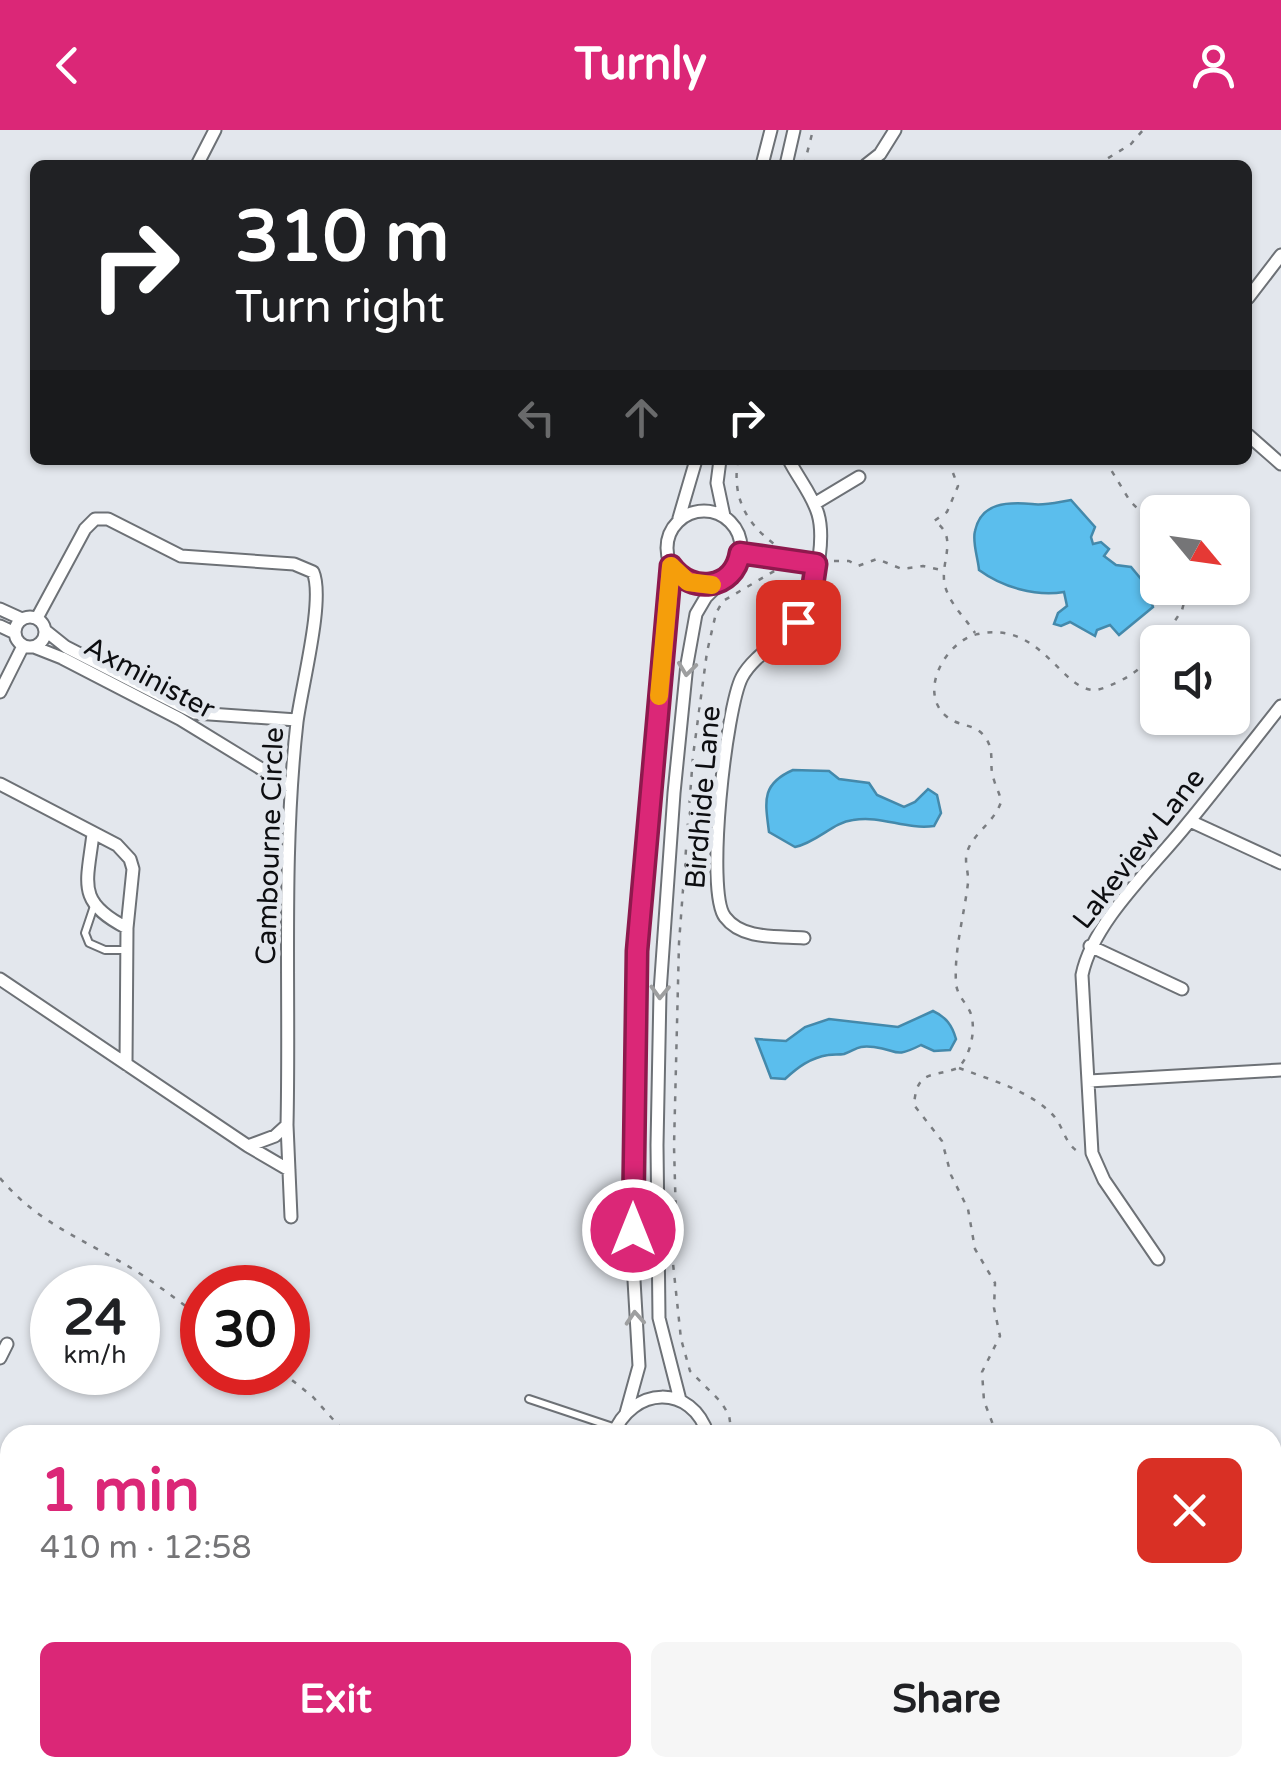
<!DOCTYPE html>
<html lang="en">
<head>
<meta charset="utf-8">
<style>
	body { margin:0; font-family:"Varela Round",sans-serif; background:#f6f6f6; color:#202124; height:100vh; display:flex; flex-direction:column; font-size:38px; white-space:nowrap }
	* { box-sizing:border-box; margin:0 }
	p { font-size:32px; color:#757577 }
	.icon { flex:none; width:55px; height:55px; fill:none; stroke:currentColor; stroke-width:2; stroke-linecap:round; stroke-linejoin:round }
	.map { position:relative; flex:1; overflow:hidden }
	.sheet { position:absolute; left:0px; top:1295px; width:1282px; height:352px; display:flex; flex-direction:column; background:#fff; border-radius:30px 30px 0 0; box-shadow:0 2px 8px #0004 }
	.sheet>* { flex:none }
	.top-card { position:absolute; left:30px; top:30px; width:1222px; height:305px; border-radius:15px; box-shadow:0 2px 8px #0004; background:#202124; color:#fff; overflow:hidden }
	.needle { width:65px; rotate:119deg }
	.buttons { position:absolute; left:1140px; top:365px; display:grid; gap:20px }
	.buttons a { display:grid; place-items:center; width:110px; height:110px; border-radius:15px; background:#fff; box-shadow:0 2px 8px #0004; font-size:50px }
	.speed { position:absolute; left:30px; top:1135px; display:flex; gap:20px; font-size:50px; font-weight:700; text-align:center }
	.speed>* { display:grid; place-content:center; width:130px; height:130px; border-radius:50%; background:#fff; box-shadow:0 2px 8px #0004; line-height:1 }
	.speed small { font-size:25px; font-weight:400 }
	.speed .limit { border:15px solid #d22; background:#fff; color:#111 }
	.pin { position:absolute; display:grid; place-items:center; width:85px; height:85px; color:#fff; margin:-42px; border-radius:20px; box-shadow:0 5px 15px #0006 }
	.me { position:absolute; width:110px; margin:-55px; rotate:0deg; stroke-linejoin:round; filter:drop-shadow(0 0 8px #0008) }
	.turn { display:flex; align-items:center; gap:35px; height:210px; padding:0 40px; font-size:45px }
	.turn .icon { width:130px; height:130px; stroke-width:2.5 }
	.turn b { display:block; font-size:70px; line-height:85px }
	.lanes { display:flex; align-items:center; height:95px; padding:0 40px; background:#0003; justify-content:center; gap:50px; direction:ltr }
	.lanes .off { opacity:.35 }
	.round { display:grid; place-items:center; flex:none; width:105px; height:105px; border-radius:15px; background:#f6f6f6 }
	.headline { display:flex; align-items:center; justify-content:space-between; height:170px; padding:0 40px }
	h1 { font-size:60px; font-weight:700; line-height:75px; color:#db2777 }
	.action { display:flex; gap:20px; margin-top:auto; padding:20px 40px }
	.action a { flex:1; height:115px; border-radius:15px; background:#db2777; color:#fff; font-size:40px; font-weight:700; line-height:115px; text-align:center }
	.action a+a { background:#f6f6f6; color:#202124 }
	header { display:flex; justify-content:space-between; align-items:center; height:130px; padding:0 40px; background:#db2777; color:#fff; font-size:45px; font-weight:700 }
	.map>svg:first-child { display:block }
	.water { fill:#5bbeed; stroke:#4489ab; stroke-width:2.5 }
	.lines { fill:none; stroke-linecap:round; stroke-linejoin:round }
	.lane-casing { stroke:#6d7176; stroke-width:10 }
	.street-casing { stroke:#6d7176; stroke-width:15 }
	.path { stroke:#7a7d81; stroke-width:2.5; stroke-dasharray:5 8; stroke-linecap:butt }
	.lane { stroke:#fff; stroke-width:6 }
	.street { stroke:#fff; stroke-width:11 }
	.oneway { stroke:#9e9fa0 }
	.route-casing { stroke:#8e194d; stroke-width:25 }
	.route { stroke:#db2777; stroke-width:18 }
	.slow { stroke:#f59e0b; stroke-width:18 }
	.labels { text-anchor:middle; stroke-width:10; stroke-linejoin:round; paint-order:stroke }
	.street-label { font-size:28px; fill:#0d0e11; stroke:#e3e7ed }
</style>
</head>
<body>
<header><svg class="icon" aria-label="back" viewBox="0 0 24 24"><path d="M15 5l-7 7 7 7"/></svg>Turnly<svg class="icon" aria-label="person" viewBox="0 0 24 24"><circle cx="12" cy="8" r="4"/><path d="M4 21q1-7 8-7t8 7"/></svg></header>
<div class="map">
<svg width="1281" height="1647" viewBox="0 0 1281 1647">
	<rect width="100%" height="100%" fill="#e3e7ed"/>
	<path class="water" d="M1071 370 1095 397 1091 407 1093 414 1101 412 1109 419 1104 426 1116 435 1131 437 1146 455 1153 477 1119 505 1110 495 1097 500 1095 506 1070 492 1061 496 1054 494 1058 483 1067 476 1064 462C1036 467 1002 457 979 440 978 428 972 412 975 401 981 372 1008 372 1032 374 1044 376 1058 372 1071 370Z
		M793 640 829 641 839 649 869 653 877 665 904 677 915 672 928 659 937 665 941 683 934 696C905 700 882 685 853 690 833 692 818 712 795 717L769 702C765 671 761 654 793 640Z
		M933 881C946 887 952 895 956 909L950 920 934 921 921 915C893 929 899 920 874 917 858 915 857 919 844 924 839 925 833 924 828 925 810 928 798 937 785 949L771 948 756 909 786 911 805 897 829 889 898 897Z"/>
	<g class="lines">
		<defs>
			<path id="lane" d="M94 776 85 803 89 813 105 820H127
				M529 1269 616 1298"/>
			<path id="street" d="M197 35 215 0
				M762 35 771 0
				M786 35 794 0
				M866 35 880 24 895 0
				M1248 168 1281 125
				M1248 305 1281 334
				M720 330 717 353 724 386
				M789 330C798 348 812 364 818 384 825 408 817 443 811 467 804 503 759 516 742 547 726 577 705 762 725 787 742 810 778 806 804 808
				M814 374 859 347
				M667 418a37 37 0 1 1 74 0a37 37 0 1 1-74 0Z
				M679 388 696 330
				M741 423 816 434
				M0 479 22 489
				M15 502a15 15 0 1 1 30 0a15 15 0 1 1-30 0Z
				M0 496 15 503
				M46 501 66 517 195 583 297 590
				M34 517 62 528 180 589 291 657
				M0 562 23 516
				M0 654 117 715 130 729 133 739 127 798 126 934
				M1190 691 1281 733
				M93 704C87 754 76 772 127 798
				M1090 816 1182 859
				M0 849 248 1016 275 1006 287 995C290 861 282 725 297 592 301 559 325 469 313 442L294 434 181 426 108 389H95L85 399 37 488
				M1089 951 1281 940
				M287 995 291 1087
				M248 1016 289 1040
				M1158 1129 1104 1050 1092 1023 1082 845C1093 791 1154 736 1188 693 1220 654 1250 615 1281 576
				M0 1228 7 1214
				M680 1270 659 1188 657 1015 660 862 674 663 687 534 696 484 706 467 722 451
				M626 1283 639 1236 633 1133 637 821 671 436
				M613 1305C632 1256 692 1253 708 1305
				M0 1436 10 1444
				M1272 1560 1281 1558
				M38 1638 54 1647
				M1097 1638 1113 1647
				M1145 1638 1159 1647
				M11 1647 17 1638
				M241 1647V1638
				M490 1647 495 1638
				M518 1647 522 1638"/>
		</defs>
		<use href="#lane" class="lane-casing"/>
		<use href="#street" class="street-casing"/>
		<path class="path" d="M804 35 813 0
			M1097 35 1131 14 1143 0
			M738 330C732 366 745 392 774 414
			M1105 330 1130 371 1158 399
			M953 343 958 356 947 382 934 391C960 407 939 432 945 456 951 476 964 486 975 503
			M834 431H849L858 436 877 429 902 439 923 436 941 440
			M1161 512 1182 480 1188 458
			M959 938C991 950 1028 960 1052 984 1064 996 1064 1014 1079 1022
			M0 1048C40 1096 89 1111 139 1143 161 1157 181 1173 202 1188
			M282 1242 313 1267 347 1305
			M732 1305 729 1285 721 1272 690 1241 681 1209 672 1124 676 1089 674 1016 679 813 693 626 707 522 716 483 723 471 776 440
			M997 1305 984 1271 982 1242 1000 1206 994 1178 995 1153 975 1119 968 1079 951 1045 942 1011 914 975C917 939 931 948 958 938 970 926 975 904 972 888 970 875 957 868 956 853 954 820 964 786 968 753 969 743 964 732 967 723 971 705 994 693 1001 672 1000 663 996 658 994 650 988 635 996 622 985 607 975 593 958 597 946 586 917 561 947 510 978 504 1042 490 1061 562 1096 560 1103 559 1111 555 1118 552 1136 543 1146 534 1158 518
			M1272 1442 1281 1432
			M370 1638 371 1647
			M1186 1638 1192 1647
			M124 1647 125 1638
			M541 1647 546 1638
			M912 1647 915 1638"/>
		<use href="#lane" class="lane"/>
		<use href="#street" class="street"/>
	</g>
	<defs><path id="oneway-chevron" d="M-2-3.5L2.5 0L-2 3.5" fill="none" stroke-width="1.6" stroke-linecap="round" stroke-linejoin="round" transform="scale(2.5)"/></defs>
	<g class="oneway">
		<use href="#oneway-chevron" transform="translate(687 539) rotate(97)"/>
		<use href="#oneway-chevron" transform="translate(660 862) rotate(92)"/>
		<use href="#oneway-chevron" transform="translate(635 1188) rotate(-94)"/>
	</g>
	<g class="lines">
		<defs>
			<path id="route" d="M633 1100 637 821 671 436C691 464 734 460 740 423L816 434 810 474 798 492"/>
		</defs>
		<use href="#route" class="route-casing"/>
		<use href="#route" class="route"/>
		<path class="slow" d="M659 566 671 436 688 452 712 455"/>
	</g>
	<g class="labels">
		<g class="street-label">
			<text transform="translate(150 547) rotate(28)" y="10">Axminister</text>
			<text transform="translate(702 667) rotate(-85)" y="10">Birdhide Lane</text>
			<text transform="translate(269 716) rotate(-88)" y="10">Cambourne Circle</text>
			<text transform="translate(1138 718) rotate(-52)" y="10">Lakeview Lane</text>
		</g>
	</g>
</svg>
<div class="buttons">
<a><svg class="needle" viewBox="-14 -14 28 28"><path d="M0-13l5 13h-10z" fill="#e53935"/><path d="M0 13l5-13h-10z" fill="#757577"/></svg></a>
<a><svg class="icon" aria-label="sound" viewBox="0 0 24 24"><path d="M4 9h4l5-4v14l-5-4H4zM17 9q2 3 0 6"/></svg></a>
</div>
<div class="speed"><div>24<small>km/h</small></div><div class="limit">30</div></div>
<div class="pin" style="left:798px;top:492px;background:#d93025"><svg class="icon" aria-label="arrive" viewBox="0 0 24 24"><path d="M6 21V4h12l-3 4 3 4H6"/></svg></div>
<svg class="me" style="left:633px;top:1100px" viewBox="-20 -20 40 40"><circle r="17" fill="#db2777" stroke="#fff" stroke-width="3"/><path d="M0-11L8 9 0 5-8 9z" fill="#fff"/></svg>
<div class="top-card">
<div class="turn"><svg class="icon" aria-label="right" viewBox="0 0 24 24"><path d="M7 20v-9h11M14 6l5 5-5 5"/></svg><div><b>310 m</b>Turn right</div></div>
<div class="lanes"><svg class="icon off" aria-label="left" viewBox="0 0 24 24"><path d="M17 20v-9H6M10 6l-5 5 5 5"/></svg><svg class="icon off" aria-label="ahead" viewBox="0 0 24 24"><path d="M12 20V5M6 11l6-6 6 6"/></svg><svg class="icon" aria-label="right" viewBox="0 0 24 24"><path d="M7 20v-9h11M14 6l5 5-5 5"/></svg></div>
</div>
<section class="sheet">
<div class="headline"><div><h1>1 min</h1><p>410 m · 12:58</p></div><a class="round" style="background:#d93025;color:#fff"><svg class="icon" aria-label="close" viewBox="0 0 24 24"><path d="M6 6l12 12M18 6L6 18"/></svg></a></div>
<div class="action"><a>Exit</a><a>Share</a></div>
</section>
</div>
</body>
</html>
